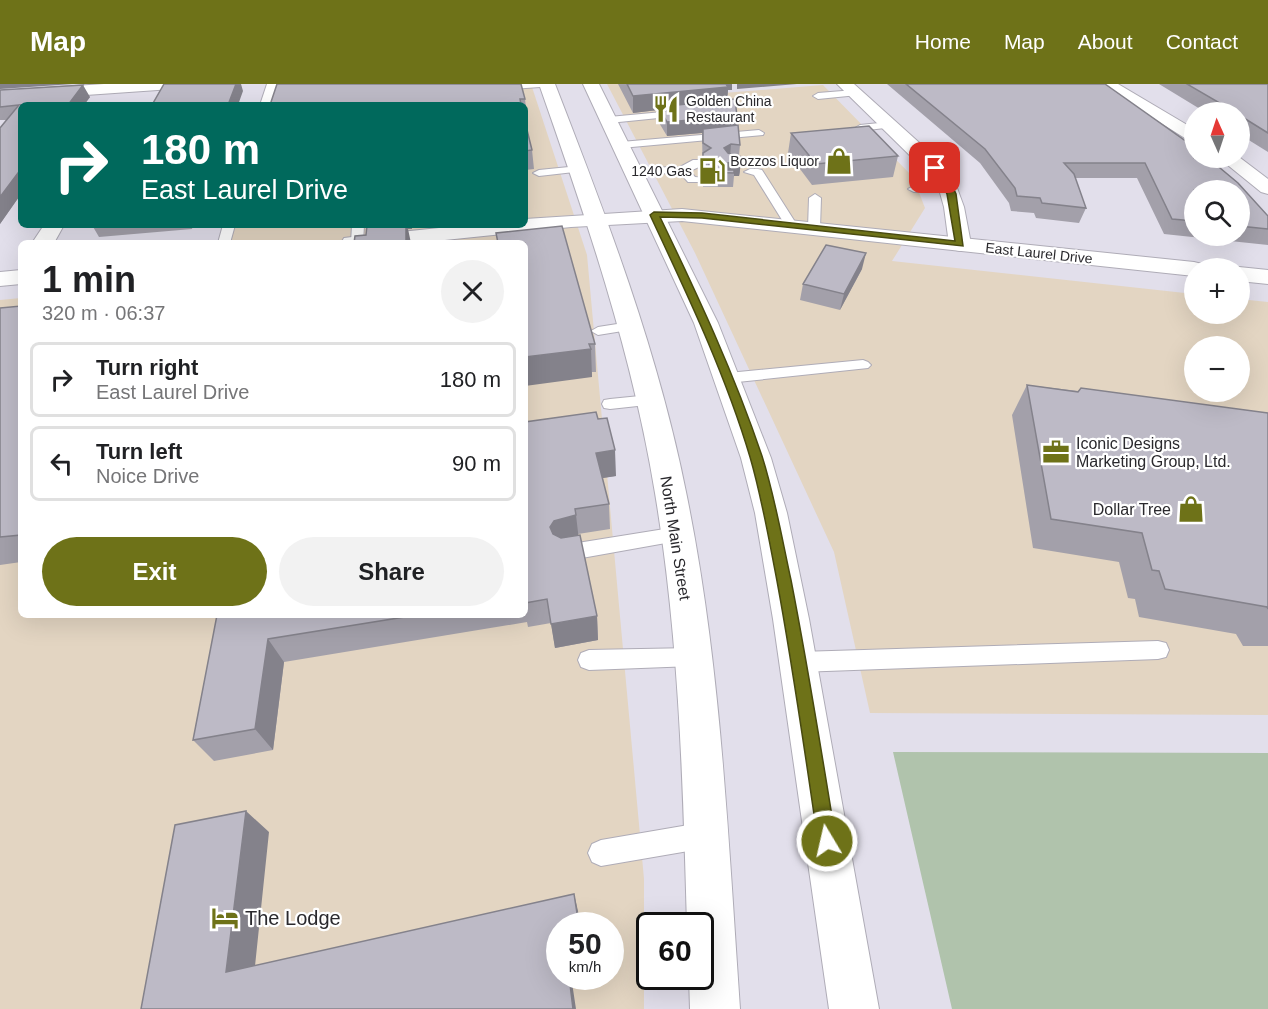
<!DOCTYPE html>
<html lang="en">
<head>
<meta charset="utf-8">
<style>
	body { margin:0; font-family:Helvetica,sans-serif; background:#f2f2f2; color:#202124; height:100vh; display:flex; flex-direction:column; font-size:22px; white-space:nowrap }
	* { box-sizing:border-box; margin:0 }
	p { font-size:20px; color:#757577 }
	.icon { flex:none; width:33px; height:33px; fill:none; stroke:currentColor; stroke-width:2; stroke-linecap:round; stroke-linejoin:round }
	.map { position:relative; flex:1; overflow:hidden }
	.drawer { position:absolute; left:18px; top:156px; width:510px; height:378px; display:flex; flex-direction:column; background:#fff; border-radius:9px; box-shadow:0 6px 24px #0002 }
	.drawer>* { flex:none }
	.banner { position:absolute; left:18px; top:18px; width:510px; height:126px; border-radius:9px; box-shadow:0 6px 24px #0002; background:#00695c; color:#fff; overflow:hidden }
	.needle { width:39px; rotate:357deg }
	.fabs { position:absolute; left:1184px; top:18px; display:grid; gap:12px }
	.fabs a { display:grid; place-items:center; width:66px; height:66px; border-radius:50%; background:#fff; box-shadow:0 6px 24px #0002; font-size:30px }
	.speed { position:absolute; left:546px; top:828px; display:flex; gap:12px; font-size:30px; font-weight:700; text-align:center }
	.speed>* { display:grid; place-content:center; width:78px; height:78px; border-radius:50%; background:#fff; box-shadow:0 6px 24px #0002; line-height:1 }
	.speed small { font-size:15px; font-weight:400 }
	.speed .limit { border:3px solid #111; border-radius:9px; background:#fff; color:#111 }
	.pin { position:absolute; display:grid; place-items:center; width:51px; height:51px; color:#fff; margin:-26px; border-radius:12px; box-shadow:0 3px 9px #0006 }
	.me { position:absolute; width:66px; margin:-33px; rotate:351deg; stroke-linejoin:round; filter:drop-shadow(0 0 4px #0008) }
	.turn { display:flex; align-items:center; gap:21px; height:126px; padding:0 24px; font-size:27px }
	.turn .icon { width:78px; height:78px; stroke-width:2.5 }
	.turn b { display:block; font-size:42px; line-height:51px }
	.round { display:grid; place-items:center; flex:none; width:63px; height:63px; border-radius:32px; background:#f2f2f2 }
	.summary { display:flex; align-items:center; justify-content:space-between; height:102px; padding:0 24px }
	h1 { font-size:36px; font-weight:800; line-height:45px }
	.button { display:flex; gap:12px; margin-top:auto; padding:12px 24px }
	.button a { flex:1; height:69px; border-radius:36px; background:#6e7218; color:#fff; font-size:24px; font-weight:800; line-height:69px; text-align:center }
	.button a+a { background:#f2f2f2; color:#202124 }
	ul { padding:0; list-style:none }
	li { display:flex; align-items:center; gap:18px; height:75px; margin:0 12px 9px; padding:0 12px; border:3px solid #e0e0e0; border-radius:9px }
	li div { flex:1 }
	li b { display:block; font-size:22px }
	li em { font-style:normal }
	header { display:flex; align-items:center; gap:36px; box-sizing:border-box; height:84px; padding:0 30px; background:#6e7218; color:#fff }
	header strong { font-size:28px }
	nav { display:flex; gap:33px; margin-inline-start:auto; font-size:21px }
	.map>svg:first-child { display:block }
	.commercial { fill:#e3d5c2; fill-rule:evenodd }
	.green { fill:#b0c3ac }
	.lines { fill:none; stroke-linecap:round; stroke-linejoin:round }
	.service-casing { stroke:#afacb7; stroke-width:2 }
	.minor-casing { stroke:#afacb7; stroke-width:2 }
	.secondary-casing { stroke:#afacb7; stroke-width:2 }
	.primary-casing { stroke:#afacb7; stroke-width:2 }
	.service { fill:#fff; fill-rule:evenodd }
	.minor { fill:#fff; fill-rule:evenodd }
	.secondary { fill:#fff; fill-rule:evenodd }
	.primary { fill:#fff; fill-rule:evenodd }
	.wall { fill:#a3a0aa; fill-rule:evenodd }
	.shaded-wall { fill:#84828b }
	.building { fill:#bdbac6; stroke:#84828b; stroke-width:1.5 }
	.route { fill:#6e7218; stroke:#484a10; stroke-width:1.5 }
	.labels { text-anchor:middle; stroke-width:4.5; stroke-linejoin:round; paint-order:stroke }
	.far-poi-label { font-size:14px; fill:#2a292d; stroke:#fff; text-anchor:end }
	.far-street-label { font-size:14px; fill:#2a292d; stroke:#fff }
	.poi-label { font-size:16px; fill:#2a292d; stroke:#fff; text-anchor:start }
	.street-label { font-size:16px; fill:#2a292d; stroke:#fff }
	.near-poi-label { font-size:20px; fill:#2a292d; stroke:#fff; text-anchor:start }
</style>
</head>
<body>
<header>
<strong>Map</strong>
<nav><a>Home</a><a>Map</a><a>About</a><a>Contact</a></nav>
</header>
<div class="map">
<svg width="1268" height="925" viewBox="0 0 1268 925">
	<rect width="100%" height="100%" fill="#e2dfeb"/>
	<path class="commercial" d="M531 0 587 171 644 795V925H0V216L21 214V531H525V159H228L234 141H525V21H273ZM560 842H610V892H560Z
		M607 0H717L723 9 823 1 913 93 925 124 892 177 1194 210V230H1239V215L1268 218V631L870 629 834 468 695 169ZM1194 262H1239V308H1194Z"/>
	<path class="green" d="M893 668 1268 669V925H952Z"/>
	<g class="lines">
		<defs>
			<path id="service" d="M267 0H277L270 21H260Z
				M545 0 540 3 495 6 490 3 498 0Z
				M855 6 858 7V11L818 15 813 12 818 9Z
				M684 26 689 29 688 31 609 39 604 36 609 33Z
				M889 38 894 41 893 43 860 47 855 44 860 41Z
				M759 46 764 49 763 51 621 64 616 61 621 58Z
				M693 76H702L708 79 690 87 695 93 706 94V98H688L680 89 634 90 628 87 634 84 680 83Z
				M579 82 585 85 583 87 539 92 533 89 539 86Z
				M758 85 762 86 797 141 795 144H787L754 91 744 88 750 85Z
				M949 100 955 103 953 105 914 108 908 105 914 102Z
				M815 110 821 114 820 144 814 148 808 144 809 114Z
				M223 141H235L230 159H218Z
				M352 141H364L363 159H351Z
				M630 238 637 242 635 245 598 251 591 247 598 243Z
				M863 276 868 278 871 281 868 284 728 299 720 294 728 289Z
				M650 311 656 312 658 316 656 320 610 325 604 324 602 320 604 316 610 315Z
				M677 443 684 445 687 450 684 455 677 457 565 477 558 474 555 469 558 464 565 461Z
				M1158 557 1166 559 1169 566 1166 573 1158 575 799 588 791 585 788 578 791 571 799 568Z
				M693 564 701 566 704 573 701 580 693 582 589 586 581 583 578 576 581 569 589 566Z
				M706 738 715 742 719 751 715 760 706 764 601 782 592 778 588 769 592 760 601 756Z"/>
			<path id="minor" d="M104 0H180L172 5 0 17V7Z
				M837 0H854L934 72 953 93 964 123 971 160 968 165 960 167 952 165 949 160 944 123 937 98Z
				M1099 0H1118L1194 45V57L1188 56Z
				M1239 73 1268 95V110L1261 108 1219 74Z
				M44 141H64L54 159H32Z"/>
			<path id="secondary" d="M682 125 1194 178 1202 180 1205 184H1194V192L682 137 571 143 416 159H341L344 154 352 153 468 141H525V135Z
				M1239 183 1268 186V200L1239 197V184H1234Z
				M21 186V200L0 202V188Z"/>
			<path id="primary" d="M539 0H555C607 134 658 267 686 408 721 578 728 752 740 925H690L689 892H700V842H687C683 697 679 552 655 409 632 268 586 134 539 0Z
				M583 0H599L718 239 771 374 787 429 809 535 879 925H829L773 535 755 429 741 374 694 239Z"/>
		</defs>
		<use href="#service" class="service-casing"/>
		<use href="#minor" class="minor-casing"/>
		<use href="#secondary" class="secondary-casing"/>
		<use href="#primary" class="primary-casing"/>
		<use href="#service" class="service"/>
		<use href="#minor" class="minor"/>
		<use href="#secondary" class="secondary"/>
		<use href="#primary" class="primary"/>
	</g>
	<path class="wall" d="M618 0H732V6H728L727 16 737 32 736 42 740 61 739 72 740 88 739 92H734L733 103H703L702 49 667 52 658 37V26L633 29Z
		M887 0H1105L1194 63V74H1208L1238 99 1268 132V161L1164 150 1137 94H1075L1086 124 1079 139 1036 134 1034 129 1011 127 1009 119 980 79ZM1194 106H1239V152H1194Z
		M1159 0H1268V68L1239 50V28H1205Z
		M0 6 90 13 84 21H21V110L0 140 7 36H0Z
		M525 15 527 33H525V21H270Z
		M525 38 532 66 534 85 525 86Z
		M791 49 898 72 893 93 812 101 788 69Z
		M92 141H193L192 145 99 153Z
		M525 159 595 260 596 288H592V293Z
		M862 185 840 226 800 216 803 200Z
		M21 222V478L0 481V224Z
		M1027 301 1268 329V562H1243L1236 550 1139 533 1135 515 1128 514 1119 478 1033 464 1012 331Z
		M525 338 616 392 602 394 609 420 610 445 578 450 597 532 598 556 555 564 551 539 528 543 527 538 284 578 273 666 214 677 193 656 217 531H525Z"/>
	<path class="shaded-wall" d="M0 0H73L0 5Z
		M236 0H241L243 7 238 21H228Z
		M717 0H732V6H728L727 20 658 23V26L633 29V12Z
		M737 0H797L737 5Z
		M83 1 90 13 84 21H68Z
		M737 32 736 46 667 52V38Z
		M731 60 730 74 724 64Z
		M742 73 739 92H734V89L727 88 728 79Z
		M21 85V110L0 140V113Z
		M373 141H412V145H408L411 159H406Z
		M866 169 862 185 840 226 844 210Z
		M591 265 592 293 525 302V273Z
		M615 366 616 392 597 395 596 369Z
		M576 431 579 457 557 462 550 443 554 437Z
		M597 532 598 556 555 564 551 540Z
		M268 555 284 578 273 666 255 645Z
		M246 727 269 748 253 901 226 888Z
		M574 810 578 827 580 842H579Z
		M569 892H571L576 925H573Z"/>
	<path class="building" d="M164 0H236L228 21H152Z
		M277 0H521L525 15H520L521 21H270Z
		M627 0H726L728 3 633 12Z
		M906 0H1105L1194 63V74H1208L1238 99 1268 132V145L1239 142V106H1194V137L1172 135 1145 79H1064L1074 90 1086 124 1042 119 1040 114 1017 112 1015 104 985 65Z
		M1187 0H1268V49L1239 31V28H1235Z
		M83 1 68 21H21V85L0 113V44L19 21 0 23V6Z
		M735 15 737 32 667 38 658 23Z
		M525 38 532 66 525 67Z
		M738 41 740 61 731 60 724 64 728 69 742 73 740 77 728 79V86H734V89L704 88V85H709V79L703 77V69L711 64 703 59V45Z
		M869 42 898 72 816 80 791 49Z
		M367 141H406V159H354L355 152 366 151Z
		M562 142 595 260H589L591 265 525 273V159H498L496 149Z
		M826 161 866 169 844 210 803 200Z
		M21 222V451L0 453V224Z
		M1027 301 1078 308 1081 304 1268 329V525L1267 523 1165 505 1159 487 1152 486 1142 449 1051 435Z
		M596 328 598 335 607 334 615 366 596 369 609 420 575 425 576 431 554 437 550 443 553 450 561 454 580 451 597 532 551 540 547 515 525 519V338Z
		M217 531H417L268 555 255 645 193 656Z
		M246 727 226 888 574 810 579 842H560V892H569L573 925H141L175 741Z"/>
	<path class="route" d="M932 83H938L950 97 956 110 963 162 702 134 660 133C698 212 734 289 762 372 775 413 782 455 791 496 808 583 822 670 836 757L834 763 827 766 821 763 818 757C805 670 793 583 777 497 769 456 762 414 750 373 725 289 687 210 650 131L654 128 702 129 955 157 947 110Z"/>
	<defs>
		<symbol id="restaurant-bare" viewBox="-9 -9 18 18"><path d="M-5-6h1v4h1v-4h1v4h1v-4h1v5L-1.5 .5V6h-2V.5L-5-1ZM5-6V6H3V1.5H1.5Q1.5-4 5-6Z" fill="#6e7218" stroke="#fff" stroke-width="2.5" paint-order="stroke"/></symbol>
		<symbol id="shop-bare" viewBox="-9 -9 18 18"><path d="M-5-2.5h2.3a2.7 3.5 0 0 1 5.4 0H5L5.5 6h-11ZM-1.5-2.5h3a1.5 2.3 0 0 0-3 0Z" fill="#6e7218" stroke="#fff" stroke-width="2.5" paint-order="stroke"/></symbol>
		<symbol id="fuel-bare" viewBox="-9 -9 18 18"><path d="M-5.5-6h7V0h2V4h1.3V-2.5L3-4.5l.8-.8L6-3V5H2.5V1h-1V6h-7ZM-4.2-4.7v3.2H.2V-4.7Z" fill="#6e7218" stroke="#fff" stroke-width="2.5" paint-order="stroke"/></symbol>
		<symbol id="office-bare" viewBox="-9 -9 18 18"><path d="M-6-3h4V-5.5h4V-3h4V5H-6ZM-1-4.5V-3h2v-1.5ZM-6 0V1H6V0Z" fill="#6e7218" stroke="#fff" stroke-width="2.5" paint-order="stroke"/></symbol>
		<symbol id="hotel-bare" viewBox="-9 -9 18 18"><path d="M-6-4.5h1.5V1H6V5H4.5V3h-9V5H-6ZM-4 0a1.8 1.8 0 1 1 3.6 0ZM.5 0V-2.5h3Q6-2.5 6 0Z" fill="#6e7218" stroke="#fff" stroke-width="2.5" paint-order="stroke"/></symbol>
	</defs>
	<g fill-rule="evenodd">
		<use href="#restaurant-bare" x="647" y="6" width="38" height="38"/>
		<use href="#shop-bare" x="820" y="58" width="38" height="38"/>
		<use href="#fuel-bare" x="693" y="68" width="38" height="38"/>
		<use href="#office-bare" x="1037" y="349" width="38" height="38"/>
		<use href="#shop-bare" x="1172" y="406" width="38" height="38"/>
		<use href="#hotel-bare" x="206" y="815" width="38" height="38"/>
	</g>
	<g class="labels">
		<g class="far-poi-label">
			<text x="686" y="22" text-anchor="start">Golden China<tspan x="686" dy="16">Restaurant</tspan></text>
			<text x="819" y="82">Bozzos Liquor</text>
			<text x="692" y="92">1240 Gas</text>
		</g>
		<g class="far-street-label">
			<text transform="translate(1039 169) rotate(6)" y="5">East Laurel Drive</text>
		</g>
		<g class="poi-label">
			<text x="1076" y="365">Iconic Designs<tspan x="1076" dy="18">Marketing Group, Ltd.</tspan></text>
			<text x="1171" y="431" text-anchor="end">Dollar Tree</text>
		</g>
		<g class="street-label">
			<text transform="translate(676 454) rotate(81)" y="6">North Main Street</text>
		</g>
		<g class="near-poi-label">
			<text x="245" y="841">The Lodge</text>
		</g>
	</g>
</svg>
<div class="fabs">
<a><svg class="needle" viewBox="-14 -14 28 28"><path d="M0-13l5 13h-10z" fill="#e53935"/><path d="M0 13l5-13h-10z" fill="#757577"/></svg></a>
<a><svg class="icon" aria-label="search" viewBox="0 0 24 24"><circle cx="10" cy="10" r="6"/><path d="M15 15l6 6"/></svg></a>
<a>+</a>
<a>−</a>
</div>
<div class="speed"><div>50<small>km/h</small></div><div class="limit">60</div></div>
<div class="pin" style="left:935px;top:84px;background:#d93025"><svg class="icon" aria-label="arrive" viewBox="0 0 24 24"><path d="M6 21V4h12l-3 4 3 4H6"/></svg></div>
<svg class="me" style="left:827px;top:757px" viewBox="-20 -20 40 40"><circle r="17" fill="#6e7218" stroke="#fff" stroke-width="3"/><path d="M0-11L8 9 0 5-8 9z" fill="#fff"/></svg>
<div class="banner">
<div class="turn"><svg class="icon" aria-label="right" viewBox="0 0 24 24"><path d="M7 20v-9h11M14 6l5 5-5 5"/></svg><div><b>180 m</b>East Laurel Drive</div></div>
</div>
<section class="drawer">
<div class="summary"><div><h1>1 min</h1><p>320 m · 06:37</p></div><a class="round"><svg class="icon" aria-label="close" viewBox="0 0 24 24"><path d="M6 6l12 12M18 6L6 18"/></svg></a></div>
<ul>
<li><svg class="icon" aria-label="right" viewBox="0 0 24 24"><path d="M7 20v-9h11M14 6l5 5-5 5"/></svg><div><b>Turn right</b><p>East Laurel Drive</p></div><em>180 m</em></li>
<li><svg class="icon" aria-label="left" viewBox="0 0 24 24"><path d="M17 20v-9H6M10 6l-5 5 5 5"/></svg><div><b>Turn left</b><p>Noice Drive</p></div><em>90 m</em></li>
</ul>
<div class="button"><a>Exit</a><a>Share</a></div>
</section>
</div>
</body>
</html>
